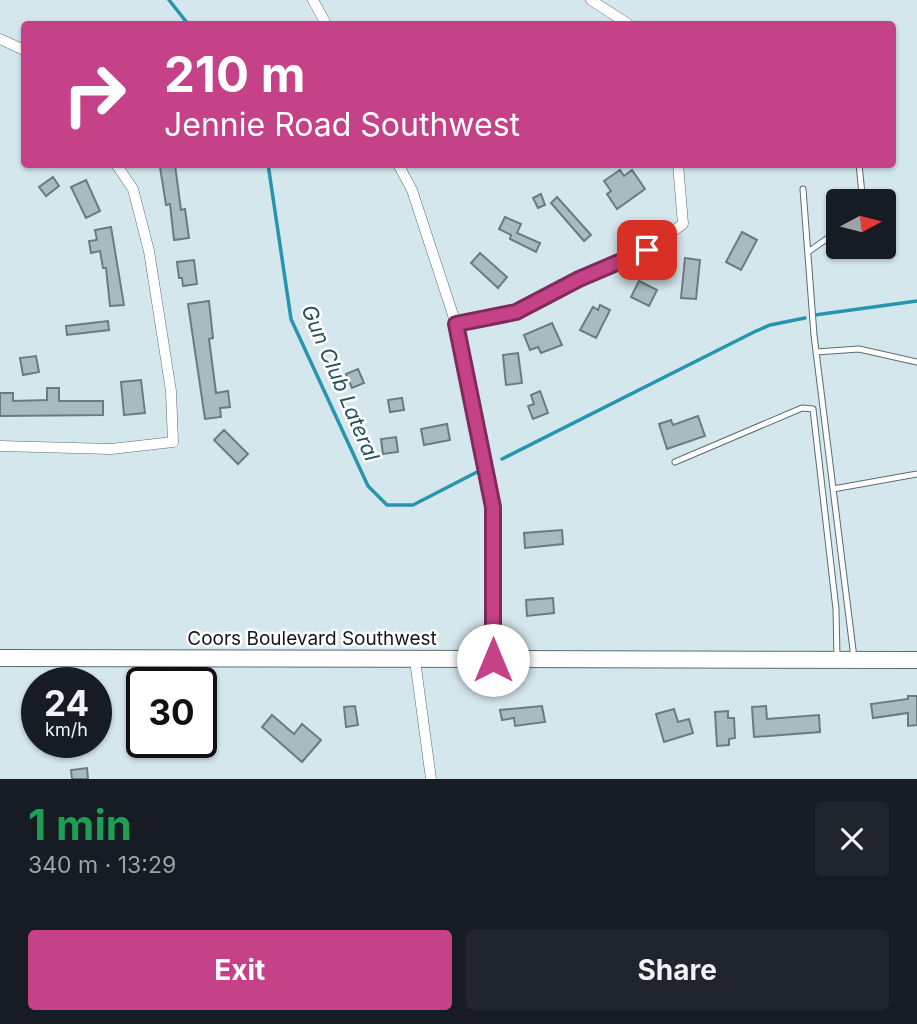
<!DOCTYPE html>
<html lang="en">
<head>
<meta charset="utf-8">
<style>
	body { margin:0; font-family:Inter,sans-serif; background:#20242c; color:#f1f3f6; height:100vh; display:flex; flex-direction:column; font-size:26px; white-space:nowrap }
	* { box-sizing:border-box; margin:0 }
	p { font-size:23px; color:#9ea1a6 }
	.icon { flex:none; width:38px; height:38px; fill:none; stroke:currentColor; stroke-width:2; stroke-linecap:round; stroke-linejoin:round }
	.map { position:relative; height:779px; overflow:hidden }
	.details { display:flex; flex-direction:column; background:#171b24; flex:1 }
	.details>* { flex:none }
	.guide { position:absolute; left:21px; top:21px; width:875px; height:147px; border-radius:7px; box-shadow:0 2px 5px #0004; background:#c54289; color:#fff; overflow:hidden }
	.needle { width:46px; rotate:83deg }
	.buttons { position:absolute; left:826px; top:189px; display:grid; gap:14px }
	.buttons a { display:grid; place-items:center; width:70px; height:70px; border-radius:7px; background:#171b24; box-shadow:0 2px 5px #0004; font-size:35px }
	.speed { position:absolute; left:21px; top:667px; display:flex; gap:14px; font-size:35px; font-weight:700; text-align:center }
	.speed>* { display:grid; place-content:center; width:91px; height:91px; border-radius:50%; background:#171b24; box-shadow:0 2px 5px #0004; line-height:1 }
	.speed small { font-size:18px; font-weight:400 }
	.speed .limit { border:4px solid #111; border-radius:10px; background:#fff; color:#111 }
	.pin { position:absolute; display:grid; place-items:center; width:60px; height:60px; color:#fff; margin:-30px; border-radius:14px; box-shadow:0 4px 10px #0006 }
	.me { position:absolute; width:77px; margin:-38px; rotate:0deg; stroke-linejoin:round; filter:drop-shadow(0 0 5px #0008) }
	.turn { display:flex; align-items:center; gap:24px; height:147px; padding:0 28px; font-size:32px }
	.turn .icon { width:91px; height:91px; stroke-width:2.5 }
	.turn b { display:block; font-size:49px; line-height:60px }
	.round { display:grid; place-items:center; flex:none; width:74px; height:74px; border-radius:7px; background:#20242c }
	.overview { display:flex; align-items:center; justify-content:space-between; height:119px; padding:0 28px }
	h1 { font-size:42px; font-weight:700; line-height:52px; color:#1e9e55 }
	.cta { display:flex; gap:14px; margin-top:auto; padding:14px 28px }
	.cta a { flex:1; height:80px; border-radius:7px; background:#c54289; color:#fff; font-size:28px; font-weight:700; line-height:80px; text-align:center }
	.cta a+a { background:#20242c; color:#f1f3f6 }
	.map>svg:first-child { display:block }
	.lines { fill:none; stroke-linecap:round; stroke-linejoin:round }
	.stream { stroke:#2795af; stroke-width:3.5 }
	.building { fill:#a9bbc1; stroke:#6a7c81; stroke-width:2 }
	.lane-casing { stroke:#5b6c71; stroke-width:7 }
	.street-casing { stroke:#5b6c71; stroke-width:11 }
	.primary-casing { stroke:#5b6c71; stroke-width:18 }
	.lane { stroke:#fff; stroke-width:5 }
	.street { stroke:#fff; stroke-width:10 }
	.primary { stroke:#fff; stroke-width:16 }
	.route-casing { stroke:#802b59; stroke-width:18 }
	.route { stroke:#c54289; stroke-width:12 }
	.labels { text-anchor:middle; stroke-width:5; stroke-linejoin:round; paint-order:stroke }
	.street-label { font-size:19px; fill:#11181a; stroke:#fff }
	.water-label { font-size:21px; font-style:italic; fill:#26525e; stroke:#fff }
</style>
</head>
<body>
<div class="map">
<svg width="917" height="779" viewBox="0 0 917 779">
	<rect width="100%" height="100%" fill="#d4e7ed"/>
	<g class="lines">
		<path class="stream" d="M169 0 188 24
			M268 164 291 319 368 486 387 505H413L479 471
			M815 315 917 301
			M502 459 754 332 770 325 805 318"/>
	</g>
	<path class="building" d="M175 165 181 210 185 209 189 238 174 240 170 204 166 205 160 167Z
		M620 170 624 176 632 170 645 189 617 209 607 194 611 191 604 181Z
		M53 177 59 186 46 196 39 187Z
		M86 180 100 211 86 218 71 187Z
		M541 194 545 205 538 208 533 198Z
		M557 197 591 235 584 241 551 203Z
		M505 217 521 224 517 233 540 243 536 252 510 239 511 235 499 229Z
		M111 227 124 305 110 306 106 268H103L100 251 91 253 89 241 97 240 95 230Z
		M742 232 757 240 741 270 726 262Z
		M480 253 507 277 498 288 471 263Z
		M685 258 700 260 696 299 681 298Z
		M194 260 197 284 183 286 182 278H179L177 262Z
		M639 281 657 290 649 306 631 297Z
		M209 301 213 338 209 339 216 393 228 391 230 407 220 408 221 417 205 419 188 304Z
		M600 305 610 310 596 338 580 330 593 307 598 310Z
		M108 321 109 330 67 335 66 326Z
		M552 323 562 345 541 353 538 347 530 350 524 335Z
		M518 353 522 383 506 385 503 355Z
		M36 356 39 372 23 375 20 358Z
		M358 369 364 383 352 388 346 374Z
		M141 380 145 413 124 415 121 382Z
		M47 388H59V401H103V415L0 416V393H13V401L47 400Z
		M540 391 548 413 533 419 528 406 534 404 531 395Z
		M402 398 404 410 390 412 388 400Z
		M698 416 705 436 667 449 659 424 671 420 673 425Z
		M447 424 450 440 424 445 421 429Z
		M224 430 248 454 238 464 214 440Z
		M396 437 398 452 383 454 381 439Z
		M562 530 563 544 525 548 524 533Z
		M553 598 554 613 527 616 526 600Z
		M908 696H917V725L908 726V713L873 718 871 704 908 699Z
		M355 706 358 725 346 727 344 707Z
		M542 706 545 722 515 726 514 718 502 720 500 710Z
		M766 706 767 719 819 715 820 732 754 737 752 707Z
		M674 709 678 722 689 719 693 733 664 742 656 714Z
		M728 711V718H734L735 738 729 739V745L717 746 715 712Z
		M272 715 294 734 302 724 321 740 302 762 262 727Z
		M87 768 88 779H72L71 770Z"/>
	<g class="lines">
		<defs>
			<path id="lane" d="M859 164 862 194 859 201
				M803 189 814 335 854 658
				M808 252 838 231
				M816 352 859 349 917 362
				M675 462 802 408 813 409 836 609 837 658
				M833 489 917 474"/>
			<path id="street" d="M313 0 326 24
				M591 0 628 24
				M0 39 24 50
				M398 164 412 190 456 324 484 459 493 507V660
				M456 324 516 312 579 279 647 250 683 224 678 164
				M0 446 111 449 173 442 171 391 149 251 133 189 116 164
				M415 660 431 779"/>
			<path id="primary" d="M0 658 917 660"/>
		</defs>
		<use href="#lane" class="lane-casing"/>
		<use href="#street" class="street-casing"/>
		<use href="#primary" class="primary-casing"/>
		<use href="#lane" class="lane"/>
		<use href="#street" class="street"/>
		<use href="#primary" class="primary"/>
	</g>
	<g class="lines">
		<defs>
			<path id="route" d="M493 660V507L456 324 516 312 579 279 647 250"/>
		</defs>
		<use href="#route" class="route-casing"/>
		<use href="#route" class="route"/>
	</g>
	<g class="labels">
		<g class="street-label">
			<text x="312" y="645">Coors Boulevard Southwest</text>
		</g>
		<g class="water-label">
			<text transform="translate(340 383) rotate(67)" y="7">Gun Club Lateral</text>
		</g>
	</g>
</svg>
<div class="buttons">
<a><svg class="needle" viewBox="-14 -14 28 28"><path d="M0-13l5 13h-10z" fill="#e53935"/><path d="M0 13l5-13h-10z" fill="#9ea1a6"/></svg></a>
</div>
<div class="speed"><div>24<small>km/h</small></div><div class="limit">30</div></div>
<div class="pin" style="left:647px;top:250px;background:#d93025"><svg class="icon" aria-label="arrive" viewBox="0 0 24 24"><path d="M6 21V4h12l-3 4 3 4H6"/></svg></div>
<svg class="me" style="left:493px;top:660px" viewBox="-20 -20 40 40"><circle r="19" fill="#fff"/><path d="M0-13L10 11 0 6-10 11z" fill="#c54289"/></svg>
<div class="guide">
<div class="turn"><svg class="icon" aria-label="right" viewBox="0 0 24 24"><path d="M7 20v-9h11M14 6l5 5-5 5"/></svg><div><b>210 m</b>Jennie Road Southwest</div></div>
</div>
</div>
<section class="details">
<div class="overview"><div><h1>1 min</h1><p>340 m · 13:29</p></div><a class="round"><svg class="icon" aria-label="close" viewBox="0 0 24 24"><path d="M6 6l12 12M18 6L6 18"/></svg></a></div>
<div class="cta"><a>Exit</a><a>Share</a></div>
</section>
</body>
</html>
